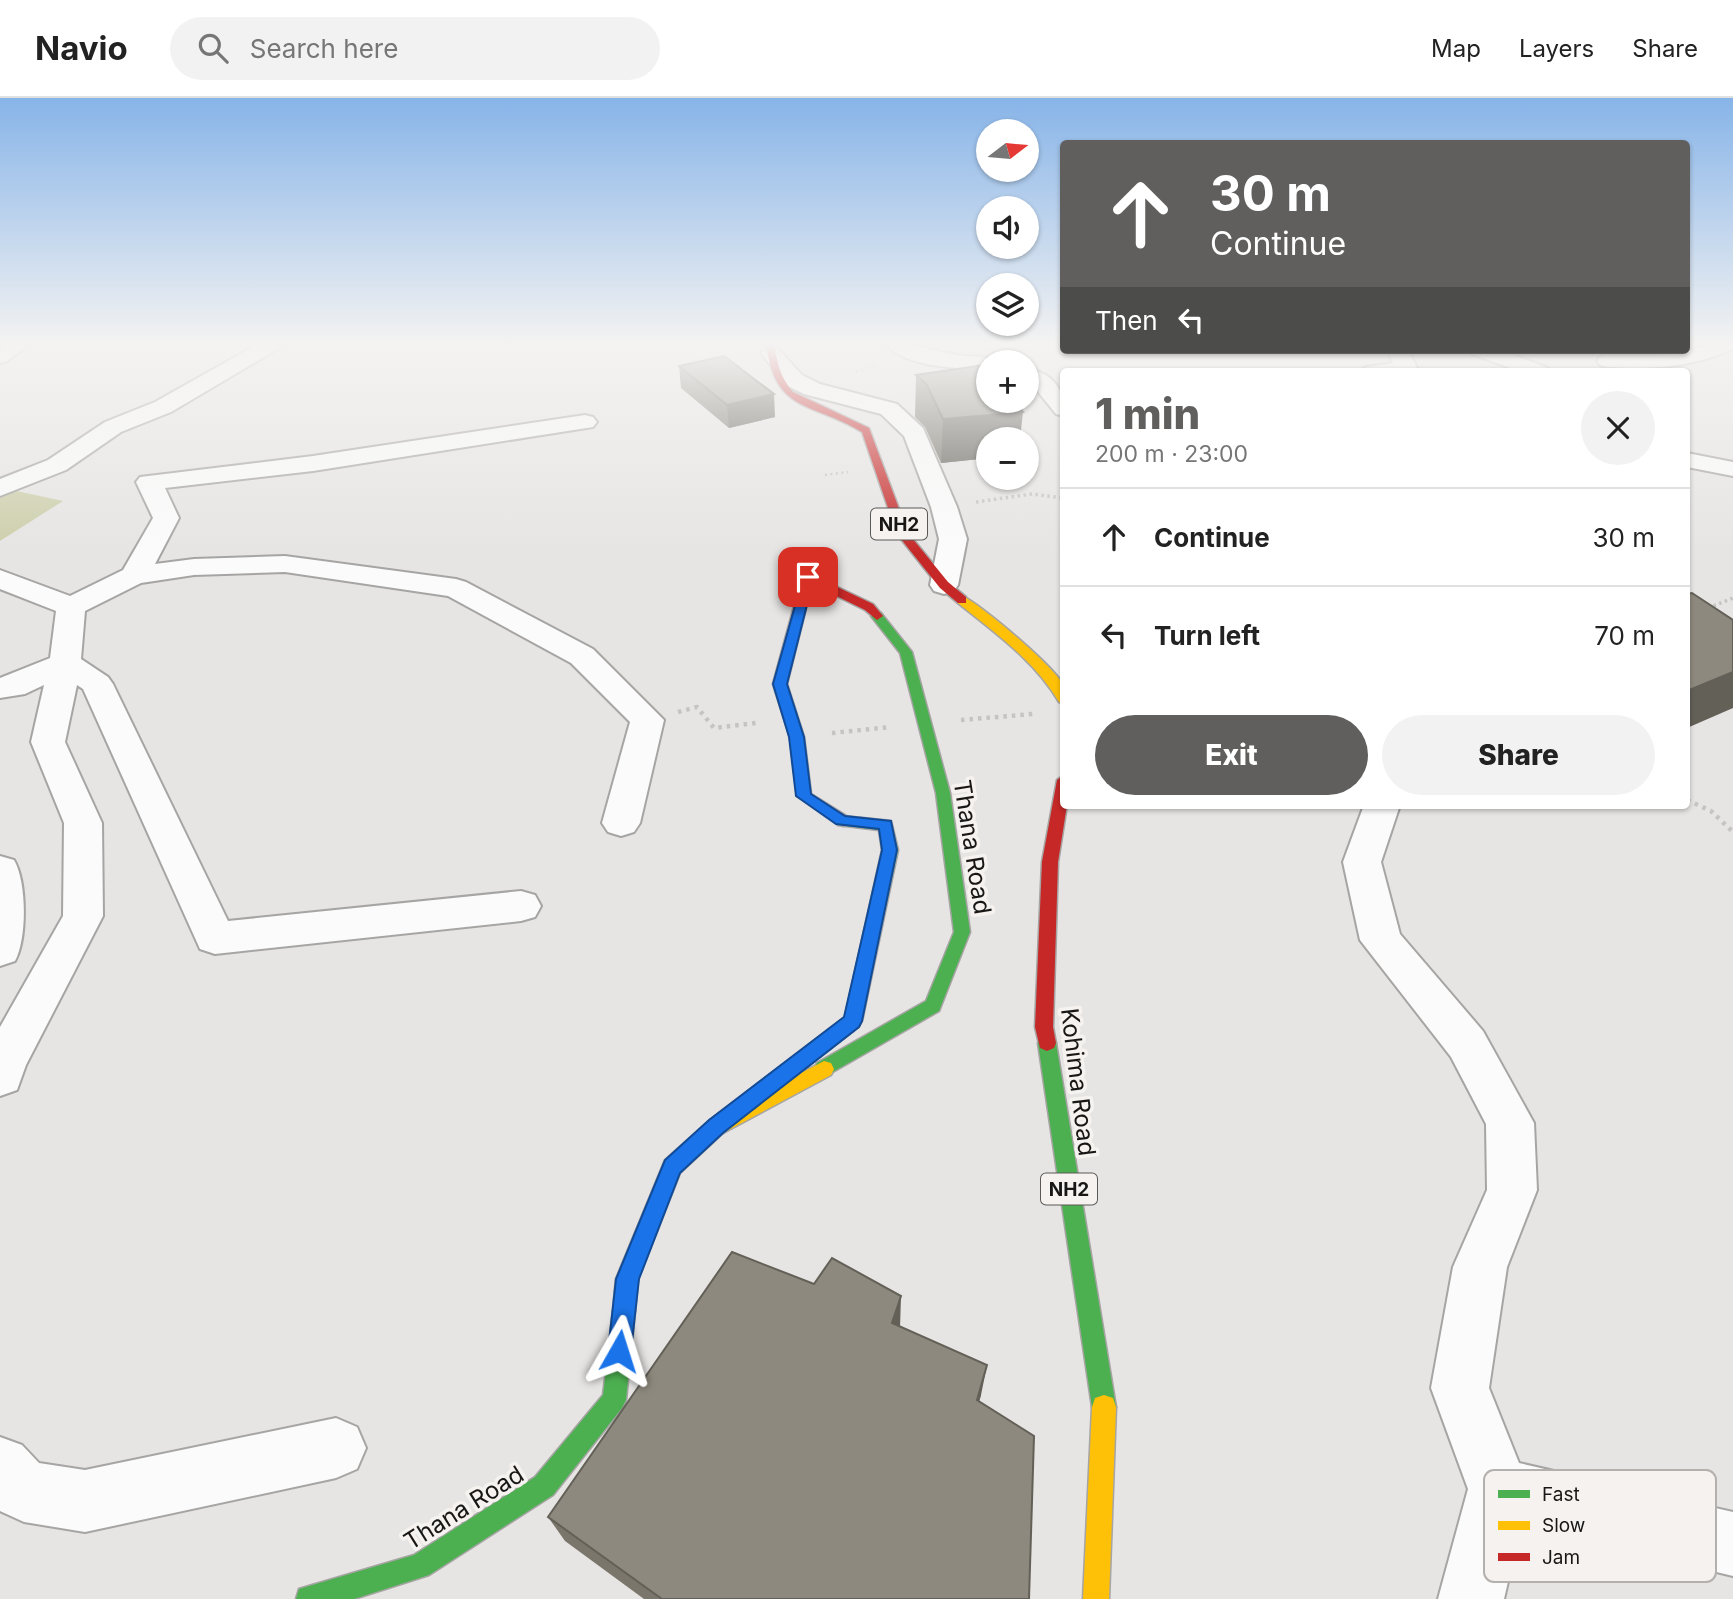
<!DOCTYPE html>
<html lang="en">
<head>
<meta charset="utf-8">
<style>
	body { margin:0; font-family:Inter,sans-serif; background:#f2f2f2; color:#222; height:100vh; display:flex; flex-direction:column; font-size:26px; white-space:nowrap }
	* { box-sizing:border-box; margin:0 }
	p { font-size:23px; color:#767676 }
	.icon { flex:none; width:38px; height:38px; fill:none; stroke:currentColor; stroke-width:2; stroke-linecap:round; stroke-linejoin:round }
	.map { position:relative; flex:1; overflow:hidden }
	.sheet { position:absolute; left:1060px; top:270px; width:630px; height:441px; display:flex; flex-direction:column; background:#fff; border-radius:7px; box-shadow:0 2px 5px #0004 }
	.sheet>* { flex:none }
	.banner { position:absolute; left:1060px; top:42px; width:630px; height:214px; border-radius:7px; box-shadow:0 2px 5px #0004; background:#605f5e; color:#fff; overflow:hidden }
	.needle { width:46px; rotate:74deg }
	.tools { position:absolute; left:976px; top:21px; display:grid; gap:14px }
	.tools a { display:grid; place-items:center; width:63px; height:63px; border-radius:50%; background:#fff; box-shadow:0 2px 5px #0004; font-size:35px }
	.pin { position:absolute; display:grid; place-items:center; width:60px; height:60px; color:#fff; margin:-30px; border-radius:14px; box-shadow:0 4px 10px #0006 }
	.me { position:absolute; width:77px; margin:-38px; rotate:6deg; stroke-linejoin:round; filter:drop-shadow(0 0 5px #0008) }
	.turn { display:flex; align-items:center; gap:24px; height:147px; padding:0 35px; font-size:32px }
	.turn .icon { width:91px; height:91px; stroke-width:2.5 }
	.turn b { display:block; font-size:49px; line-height:60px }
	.then { display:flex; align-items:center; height:66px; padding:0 35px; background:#0003; gap:14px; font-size:26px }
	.round { display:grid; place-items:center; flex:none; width:74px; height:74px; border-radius:37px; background:#f2f2f2 }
	.summary { display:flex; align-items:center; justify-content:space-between; height:119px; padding:0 35px }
	h1 { font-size:42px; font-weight:800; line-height:52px; color:#605f5e }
	.primary-button { display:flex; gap:14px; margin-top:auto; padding:14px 35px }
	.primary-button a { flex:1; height:80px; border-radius:42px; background:#605f5e; color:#fff; font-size:28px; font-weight:800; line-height:80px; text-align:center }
	.primary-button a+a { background:#f2f2f2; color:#222 }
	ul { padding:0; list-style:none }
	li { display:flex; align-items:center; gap:21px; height:98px; padding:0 35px; border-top:2px solid #e0e0e0 }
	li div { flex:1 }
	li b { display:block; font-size:26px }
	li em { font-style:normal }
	header { display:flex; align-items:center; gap:42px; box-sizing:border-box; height:98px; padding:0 35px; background:#fff; border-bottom:2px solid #e0e0e0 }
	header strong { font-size:33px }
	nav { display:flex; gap:38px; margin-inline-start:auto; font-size:24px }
	.search { width:490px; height:63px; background:#f2f2f2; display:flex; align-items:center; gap:18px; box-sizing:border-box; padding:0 24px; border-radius:38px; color:#767676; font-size:26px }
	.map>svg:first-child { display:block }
	.green { fill:#ccceaa }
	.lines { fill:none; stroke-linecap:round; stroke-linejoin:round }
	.street-casing { stroke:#a6a5a4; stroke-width:4 }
	.fast-casing { stroke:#a6a5a4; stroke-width:3 }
	.slow-casing { stroke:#a6a5a4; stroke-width:3 }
	.jam-casing { stroke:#a6a5a4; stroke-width:3 }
	.path-far2 { stroke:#c4c4c3; stroke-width:2.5; stroke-dasharray:2 3.5; stroke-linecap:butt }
	.path-far1 { stroke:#c4c4c3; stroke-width:3.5; stroke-dasharray:2.5 3.5; stroke-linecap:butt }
	.path { stroke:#c4c4c3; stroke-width:4.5; stroke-dasharray:3.5 5; stroke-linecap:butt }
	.street { fill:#fbfbfb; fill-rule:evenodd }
	.fast { fill:#4caf50; fill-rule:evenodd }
	.slow { fill:#ffc107; fill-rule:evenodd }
	.jam { fill:#c62828; fill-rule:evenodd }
	.wall { fill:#7a766c }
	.shaded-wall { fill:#636058 }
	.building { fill:#8e897e; stroke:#636058; stroke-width:2 }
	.route { fill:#1a73e8; stroke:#114b97; stroke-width:2 }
	.labels { text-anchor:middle; stroke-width:7; stroke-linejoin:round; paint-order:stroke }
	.shield { fill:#f5f2ef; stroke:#5a5957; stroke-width:2 }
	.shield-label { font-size:19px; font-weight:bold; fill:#181716 }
	.near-street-label { font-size:24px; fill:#181716; stroke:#f5f2ef }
	.key { fill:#f5f2ef; stroke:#b3b0ae; stroke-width:2 }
	.key-label { font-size:19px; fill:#181716 }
</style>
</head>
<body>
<header>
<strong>Navio</strong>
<div class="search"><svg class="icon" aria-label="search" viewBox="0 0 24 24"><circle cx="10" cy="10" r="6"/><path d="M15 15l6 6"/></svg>Search here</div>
<nav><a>Map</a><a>Layers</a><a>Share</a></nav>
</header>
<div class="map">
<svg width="1733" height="1501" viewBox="0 0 1733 1501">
	<rect width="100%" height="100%" fill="#e7e5e3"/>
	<path class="green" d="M12 392 63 403 0 443V400Z"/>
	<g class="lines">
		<defs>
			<path id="street" d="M8 245H31L7 263 0 265V250Z
				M260 245H284L281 249 171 314 121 334 66 372 0 398V381L48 362 105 324 155 304Z
				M885 245C912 243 938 256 966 258 977 259 990 258 998 264H989V272C960 270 904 270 885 245Z
				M1714 245H1733V251C1689 270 1654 271 1607 269L1600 267 1597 263 1600 259 1607 257C1645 258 1678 259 1714 245Z
				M771 249 778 251 802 277 820 286 897 306 923 330 957 409 967 441 958 487 954 493 944 496 934 493 930 487 939 441 931 409 904 338 881 316 804 296 786 287 761 255 764 251Z
				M1388 252H1408L1417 270 1414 273H1362L1366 269 1393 265Z
				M1469 252H1499L1546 269 1550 273H1519L1472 256Z
				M1027 270C1055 277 1064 290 1064 318L1056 316 1031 285 1027 283Z
				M585 317 593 319 597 324 593 329 313 373 165 390 179 420 155 466 194 461 285 458 456 481 466 484 593 551 664 622 640 725 634 734 621 738 608 734 602 725 630 624 571 565 448 498 285 474 194 477 141 485 85 513 81 561 108 579 113 586 228 823 521 793 535 797 541 808 535 819 521 823 215 856 200 851 83 591 77 587 65 644 102 725 103 818 26 967 17 992 0 998V929L63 818 64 725 31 644 44 587 25 596 0 600V580L50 560 56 513 0 491V472L70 498 123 472 153 420 136 384 140 379 313 358Z
				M1687 355 1733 364V378L1687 369Z
				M1364 707H1400L1381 764 1400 836 1483 933 1534 1025 1537 1092 1507 1169 1489 1290 1519 1365 1733 1414V1478L1521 1427 1504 1501H1438L1468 1391 1431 1290 1453 1169 1487 1092 1486 1026 1451 959 1360 842 1343 764Z
				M0 758 14 762C27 784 27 841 15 863L0 868Z
				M336 1320 357 1329 366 1350 357 1371 336 1380 85 1434 24 1424 0 1413V1339L22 1347 39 1365 85 1372Z"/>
			<path id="fast" d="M877 514 881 515 912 554 950 695 970 834 939 913 824 979 817 977 814 971 817 965 926 903 954 834 936 695 900 555 871 518Z
				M843 718 891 723 898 752 862 923 859 928 723 1035 716 1038 709 1035 706 1029 709 1023 845 919 882 752 879 732 838 727 835 723 838 719Z
				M1047 937 1054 940 1056 945 1116 1309 1113 1318 1104 1321 1095 1318 1092 1309 1038 945 1040 940Z
				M624 1202 632 1205 635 1213 626 1302 622 1310 553 1397 429 1477 354 1501H296L299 1491 309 1488 414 1457 535 1379 603 1297 613 1213 616 1205Z"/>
			<path id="slow" d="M962 498C978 504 1060 573 1064 589 1065 593 1064 600 1064 605L1059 604C1034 562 995 535 958 505V499Z
				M824 963 831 965 834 971 831 977 723 1035 680 1075 638 1181 635 1213 632 1221 624 1224 616 1221 613 1213 616 1181 665 1062 709 1023Z
				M1104 1297 1113 1300 1116 1309 1109 1501H1083L1092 1309 1095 1300Z"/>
			<path id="jam" d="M766 245H774C777 265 780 279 793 294L869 330 908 435 948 484 966 499V505H958L940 490 897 436 862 334C811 303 775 316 766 245Z
				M808 475 873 506 883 518 877 522 865 512 812 486 787 586 804 639 811 696 848 719 851 723 848 727 843 728 797 698 790 639 773 586 802 479Z
				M1064 677V707H1067L1058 764 1053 929 1056 945 1054 950 1047 953 1040 950 1035 929 1042 764 1057 682Z"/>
		</defs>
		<use href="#street" class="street-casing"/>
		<use href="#fast" class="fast-casing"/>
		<use href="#slow" class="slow-casing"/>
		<use href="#jam" class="jam-casing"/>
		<path class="path-far2" d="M856 274 877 266
			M825 377 848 374"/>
		<path class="path-far1" d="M976 404 1032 396 1064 400
			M1708 510 1733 500"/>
		<path class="path" d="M678 614 697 609 714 630 756 625
			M961 622 1033 616
			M832 635 890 629
			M1687 702 1711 713 1733 734"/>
		<use href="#street" class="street"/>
		<use href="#fast" class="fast"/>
		<use href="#slow" class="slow"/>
		<use href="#jam" class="jam"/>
	</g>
	<path class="wall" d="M679 268 775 319 729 330 681 290Z
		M916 277 989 341V360L941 365 925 329 915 319Z
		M900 1229 981 1297 979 1304 1029 1501H644L565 1443 548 1419Z"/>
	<path class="shaded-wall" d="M774 296 775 319 729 330 727 307Z
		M1023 314 1020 341H989V360L941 365 943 321Z
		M1733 574V610L1687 630V593Z
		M901 1198 900 1230 892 1225Z
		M987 1267 981 1297 971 1331 977 1302Z"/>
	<path class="building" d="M724 258 774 296 727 307 679 268Z
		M984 267 989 273V303H1014L1023 314 943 321 927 287 916 277Z
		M1692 495 1733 522V574L1687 593V496Z
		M732 1154 814 1186 832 1160 901 1198 892 1225 987 1267 977 1302 1034 1338 1029 1501H662L548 1419Z"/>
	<linearGradient id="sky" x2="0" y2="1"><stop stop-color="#87b4e8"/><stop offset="0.54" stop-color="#f4f3f2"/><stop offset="1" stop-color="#f4f3f2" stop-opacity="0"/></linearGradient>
	<rect width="1733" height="455" fill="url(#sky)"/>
	<path class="route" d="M804 476 814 479 787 586 804 639 811 696 845 718 891 723 897 752 862 923 859 929 723 1035 680 1075 639 1181 631 1253 628 1262 619 1265 611 1262 608 1253 616 1181 665 1062 709 1022 844 919 882 752 879 731 836 726 796 698 789 639 773 586Z"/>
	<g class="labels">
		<g class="shield">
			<rect x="871" y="410.5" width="56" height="31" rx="5"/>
			<rect x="1041" y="1075.5" width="56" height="31" rx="5"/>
		</g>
		<g class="shield-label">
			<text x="899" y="433">NH2</text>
			<text x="1069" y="1098">NH2</text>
		</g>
		<g class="near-street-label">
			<text transform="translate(972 749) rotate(81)" y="8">Thana Road</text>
			<text transform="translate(1078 984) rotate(83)" y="8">Kohima Road</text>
			<text transform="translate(464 1410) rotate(-32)" y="8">Thana Road</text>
		</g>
	</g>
	<rect x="1484" y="1372" width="232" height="112" rx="10" class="key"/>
	<rect x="1498" y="1392" width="32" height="8" fill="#4caf50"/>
	<rect x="1498" y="1423" width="32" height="9" fill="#ffc107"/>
	<rect x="1498" y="1455" width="32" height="8" fill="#c62828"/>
	<g class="key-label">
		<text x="1542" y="1403">Fast</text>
		<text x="1542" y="1434">Slow</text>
		<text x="1542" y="1466">Jam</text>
	</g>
</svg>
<div class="tools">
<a><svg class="needle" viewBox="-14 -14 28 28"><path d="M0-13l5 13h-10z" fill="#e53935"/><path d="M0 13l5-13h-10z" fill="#767676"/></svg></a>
<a><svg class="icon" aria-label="sound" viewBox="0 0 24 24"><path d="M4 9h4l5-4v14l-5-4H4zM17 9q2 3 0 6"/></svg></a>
<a><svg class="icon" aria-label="layers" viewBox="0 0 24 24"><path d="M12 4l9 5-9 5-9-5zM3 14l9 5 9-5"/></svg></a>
<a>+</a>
<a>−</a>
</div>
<div class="pin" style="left:808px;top:479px;background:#d93025"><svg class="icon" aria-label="arrive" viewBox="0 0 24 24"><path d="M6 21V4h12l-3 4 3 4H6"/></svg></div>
<svg class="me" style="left:619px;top:1253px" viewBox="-20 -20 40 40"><path d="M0-17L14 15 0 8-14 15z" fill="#1a73e8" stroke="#fff" stroke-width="4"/></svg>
<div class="banner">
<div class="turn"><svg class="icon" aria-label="ahead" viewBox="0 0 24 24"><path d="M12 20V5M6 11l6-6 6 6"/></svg><div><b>30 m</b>Continue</div></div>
<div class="then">Then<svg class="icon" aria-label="left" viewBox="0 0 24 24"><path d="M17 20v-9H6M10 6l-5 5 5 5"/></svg></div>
</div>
<section class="sheet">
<div class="summary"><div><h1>1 min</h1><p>200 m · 23:00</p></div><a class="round"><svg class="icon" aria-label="close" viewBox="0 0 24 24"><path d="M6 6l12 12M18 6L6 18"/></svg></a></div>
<ul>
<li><svg class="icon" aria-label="ahead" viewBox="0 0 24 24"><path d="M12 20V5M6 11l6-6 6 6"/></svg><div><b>Continue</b></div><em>30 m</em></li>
<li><svg class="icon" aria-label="left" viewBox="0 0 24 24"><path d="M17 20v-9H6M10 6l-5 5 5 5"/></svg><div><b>Turn left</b></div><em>70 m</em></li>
</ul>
<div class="primary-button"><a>Exit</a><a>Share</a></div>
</section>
</div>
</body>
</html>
